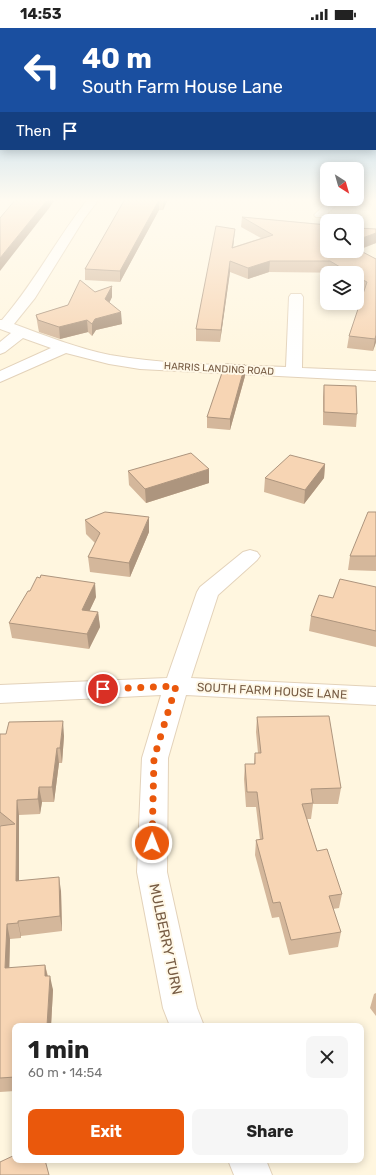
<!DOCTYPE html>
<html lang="en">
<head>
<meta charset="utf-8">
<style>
	body { margin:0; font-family:Rubik,sans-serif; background:#f6f6f6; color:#222; height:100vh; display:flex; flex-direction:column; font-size:15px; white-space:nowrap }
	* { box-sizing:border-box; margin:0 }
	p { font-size:13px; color:#767676 }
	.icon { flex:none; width:22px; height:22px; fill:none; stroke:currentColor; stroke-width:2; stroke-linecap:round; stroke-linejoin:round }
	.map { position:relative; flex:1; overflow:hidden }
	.side { position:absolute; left:12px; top:995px; width:352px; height:140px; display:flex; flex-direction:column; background:#fff; border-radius:8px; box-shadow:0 2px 10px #0003 }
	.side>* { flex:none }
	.banner { position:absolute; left:0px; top:0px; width:376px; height:122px; box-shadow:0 2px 10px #0003; background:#1a4fa0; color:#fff; overflow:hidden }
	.needle { width:26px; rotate:143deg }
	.controls { position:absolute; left:320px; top:134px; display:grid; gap:8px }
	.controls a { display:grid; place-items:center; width:44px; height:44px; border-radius:8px; background:#fff; box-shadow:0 2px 10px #0003; font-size:20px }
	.pin { position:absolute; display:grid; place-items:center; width:34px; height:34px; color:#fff; margin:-17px; border:2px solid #fff; border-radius:50%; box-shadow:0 1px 4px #0007 }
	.me { position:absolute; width:44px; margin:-22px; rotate:1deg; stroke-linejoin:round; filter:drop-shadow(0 0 3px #0008) }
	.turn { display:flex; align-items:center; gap:14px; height:84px; padding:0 16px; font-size:18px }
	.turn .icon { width:52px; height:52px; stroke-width:2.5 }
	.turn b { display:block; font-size:28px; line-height:34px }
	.then { display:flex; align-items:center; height:38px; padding:0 16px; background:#0003; gap:8px; font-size:15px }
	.round { display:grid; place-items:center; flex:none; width:42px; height:42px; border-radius:8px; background:#f6f6f6 }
	.overview { display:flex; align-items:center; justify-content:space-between; height:68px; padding:0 16px }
	h1 { font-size:24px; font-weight:700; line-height:30px }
	.button { display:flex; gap:8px; margin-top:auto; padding:8px 16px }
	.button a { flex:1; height:46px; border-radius:8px; background:#ea580c; color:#fff; font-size:16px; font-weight:700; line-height:46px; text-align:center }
	.button a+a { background:#f6f6f6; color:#222 }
	.status { display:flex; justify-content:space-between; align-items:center; height:28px; padding:0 20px; background:#fff; direction:ltr }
	.status svg { height:11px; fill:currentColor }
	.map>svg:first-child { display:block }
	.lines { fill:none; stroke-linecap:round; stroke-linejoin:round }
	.minor-casing { stroke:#e3d2ba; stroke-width:2 }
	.minor { fill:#fff; fill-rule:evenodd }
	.wall { fill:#d4b79b }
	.shaded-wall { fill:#ad957e }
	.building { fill:#f7d5b4; stroke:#ad957e }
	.route { stroke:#ea580c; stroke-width:7; stroke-dasharray:0 12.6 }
	.labels { text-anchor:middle; stroke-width:4; stroke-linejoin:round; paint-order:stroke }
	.far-street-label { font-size:10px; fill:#775c44; stroke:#fff8e7 }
	.street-label { font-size:12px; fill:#775c44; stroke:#fff8e7 }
	.near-street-label { font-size:14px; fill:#775c44; stroke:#fff8e7 }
</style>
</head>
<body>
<div class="status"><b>14:53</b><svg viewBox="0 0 49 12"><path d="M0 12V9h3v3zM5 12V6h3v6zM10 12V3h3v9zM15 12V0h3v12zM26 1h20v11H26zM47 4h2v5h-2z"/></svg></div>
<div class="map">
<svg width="376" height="1147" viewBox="0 0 376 1147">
	<rect width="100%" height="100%" fill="#fff6df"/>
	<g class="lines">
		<defs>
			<path id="minor" d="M88 171H99L84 191 35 270 14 296C46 308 77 320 110 327 168 337 228 337 286 339L289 269 291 266H301L303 269 302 340 376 343V353L140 341 109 336 66 325 0 354V343L51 320 23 310 5 324 0 326V314L11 305 0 301V292H2C35 254 57 210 88 171Z
				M331 171H342L324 189H316L314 187 316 185Z
				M250 522 257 524 260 528 257 532 218 567 191 650 376 659V677L186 667 168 730 167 844 197 980 204 998H170L163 980 137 844 142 730 161 667 0 675V657L167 650 197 564 200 559 243 524Z
				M228 1132H266L272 1147H234Z"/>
		</defs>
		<use href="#minor" class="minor-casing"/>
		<use href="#minor" class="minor"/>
	</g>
	<path class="wall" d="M125 171H168L163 182H159L120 254 85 252V241Z
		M266 171H281L280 173Z
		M242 189 376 201V215L359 222 376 231V314L373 323 347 320 349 308 364 265 357 261V245L269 244 248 251 230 244 220 314 196 313V301L234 211 233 219 261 210 241 199Z
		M112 258V269L109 275 122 296 96 302 92 308 88 304 60 311 39 304 38 299 36 287 68 277 95 264Z
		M245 348 230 402 207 400V389Z
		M324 357 357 386 356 399 323 397V369Z
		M325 436 324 450 304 476 264 464 265 450Z
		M128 443 209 455 146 475 129 457Z
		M376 484V543L348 542 350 528Z
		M85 492 149 504 130 549 90 544 88 529 95 515 86 506Z
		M376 559V619L309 603 311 588 333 570Z
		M96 569 89 583 98 584 100 599 89 621 12 610 9 595Z
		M257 689 341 760 338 776H313L311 791H307L317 823 342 866 339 880 333 881 341 904 338 919 289 927 279 889 272 890 255 827 256 812H260L256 779H246L244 751 245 736H254L255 725H258L256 704Z
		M0 706 64 708 62 735H59L54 774H42L40 786 19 787V853L61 863 62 903 21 908V910L10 911 9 940 45 937 48 948 53 962 51 998H15V1063L0 1064V798H1L0 797Z
		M376 965V988L370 980 374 966Z"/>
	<path class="shaded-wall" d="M48 171H55L50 179 0 243V230Z
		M163 171H168L163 182Z
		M159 172V182L120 254V243Z
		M235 201 234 211 232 230V220Z
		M376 205V215L357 222V212Z
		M230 233V244L220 314 221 302Z
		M270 233 269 244 248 251V240Z
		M112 258V269L105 283V271Z
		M121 284 122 296 96 302 92 308V296L95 291Z
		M87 292 88 304 60 311 59 299Z
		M376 307V314L373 323 375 311Z
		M245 337V348L230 402V391Z
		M325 436 324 450 304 476 305 462Z
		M209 441V455L146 475 145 461Z
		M149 489V504L130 549 129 535Z
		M95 555 96 569 83 597 82 582Z
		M98 584 100 599 89 621 87 606Z
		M63 693 64 708 62 735 60 720Z
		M57 720 59 735 54 774 52 759Z
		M39 759 42 774 40 786 38 771Z
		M17 772 19 787V868L16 853Z
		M59 849 61 863 62 903 60 888Z
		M18 893 21 908V910L18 895Z
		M7 896 10 911 9 954 5 940Z
		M45 937 48 951 45 948Z
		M50 948 53 962 51 998H47Z"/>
	<path class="building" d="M16 171H48L0 230V190Z
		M125 171H163V172H159L120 243 85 241Z
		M242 189 327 197V223H357V221L376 231V307L375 311 349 308 367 254 357 249V245H350L330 233H270L248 240 230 233 221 302 196 301 216 198 235 201 232 220 273 207Z
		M357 200 376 201V205L357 212Z
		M80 252 95 264 112 258 105 271 121 284 95 291 92 296 87 292 59 299 38 292 36 287 68 277Z
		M225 336 245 337 230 391 207 389Z
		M324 357 356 358 357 386 324 384Z
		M191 425 209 441 145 461 128 443Z
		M290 427 325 436 305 462 265 450Z
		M105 484 149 489 129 535 88 529 100 505 85 492Z
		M368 484H376V528H350Z
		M41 547 95 555 82 582 98 584 87 606 9 595 28 563H30L37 549 40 550Z
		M340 551 376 559V603L311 588 319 567 333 570Z
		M329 688 341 760 311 761 313 775 302 776 317 823 327 821 342 866 329 868 341 904 291 912 280 874 273 875 256 812 263 811 257 764H247L245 736H255V725H261L257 689Z
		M63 693 60 720H57L52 759H39L38 771 17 772 16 853 59 849 60 888 18 893V895L7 896 5 940 45 937V948H50L47 998H15V1049L0 1050V798L15 796 0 784V706H6L9 694Z
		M15 1127V1132H45L49 1147H0V1134Z"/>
	<linearGradient id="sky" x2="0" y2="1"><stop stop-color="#92c4e9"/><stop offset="0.52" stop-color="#fffbf1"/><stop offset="1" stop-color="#fffbf1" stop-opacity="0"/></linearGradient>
	<rect width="376" height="331" fill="url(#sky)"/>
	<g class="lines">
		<path class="route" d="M103 661 176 658 154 730 152 815"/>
	</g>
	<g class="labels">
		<g class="far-street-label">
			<text transform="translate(219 340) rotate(3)" y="4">HARRIS LANDING ROAD</text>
		</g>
		<g class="street-label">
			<text transform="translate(272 663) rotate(3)" y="4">SOUTH FARM HOUSE LANE</text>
		</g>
		<g class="near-street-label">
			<text transform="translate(166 911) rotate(78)" y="5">MULBERRY TURN</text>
		</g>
	</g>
</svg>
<div class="controls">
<a><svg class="needle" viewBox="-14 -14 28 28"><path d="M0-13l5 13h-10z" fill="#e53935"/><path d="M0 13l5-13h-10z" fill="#767676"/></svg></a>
<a><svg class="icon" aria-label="search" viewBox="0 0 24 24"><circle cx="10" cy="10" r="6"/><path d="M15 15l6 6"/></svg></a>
<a><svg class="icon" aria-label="layers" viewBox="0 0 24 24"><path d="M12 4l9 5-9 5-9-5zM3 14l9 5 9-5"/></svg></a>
</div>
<div class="pin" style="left:103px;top:661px;background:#d93025"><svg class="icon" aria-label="arrive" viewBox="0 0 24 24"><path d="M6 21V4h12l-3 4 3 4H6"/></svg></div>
<svg class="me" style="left:152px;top:815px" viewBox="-20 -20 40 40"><circle r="17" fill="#ea580c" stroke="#fff" stroke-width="3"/><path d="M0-11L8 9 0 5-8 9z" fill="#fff"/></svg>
<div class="banner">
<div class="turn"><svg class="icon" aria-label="left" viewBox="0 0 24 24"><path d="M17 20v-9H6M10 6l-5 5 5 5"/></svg><div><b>40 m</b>South Farm House Lane</div></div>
<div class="then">Then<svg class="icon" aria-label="arrive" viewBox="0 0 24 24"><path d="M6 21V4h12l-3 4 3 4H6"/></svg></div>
</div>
<section class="side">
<div class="overview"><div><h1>1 min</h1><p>60 m · 14:54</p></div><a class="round"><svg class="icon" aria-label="close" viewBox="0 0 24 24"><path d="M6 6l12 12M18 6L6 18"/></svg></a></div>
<div class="button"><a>Exit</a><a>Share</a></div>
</section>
</div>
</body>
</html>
